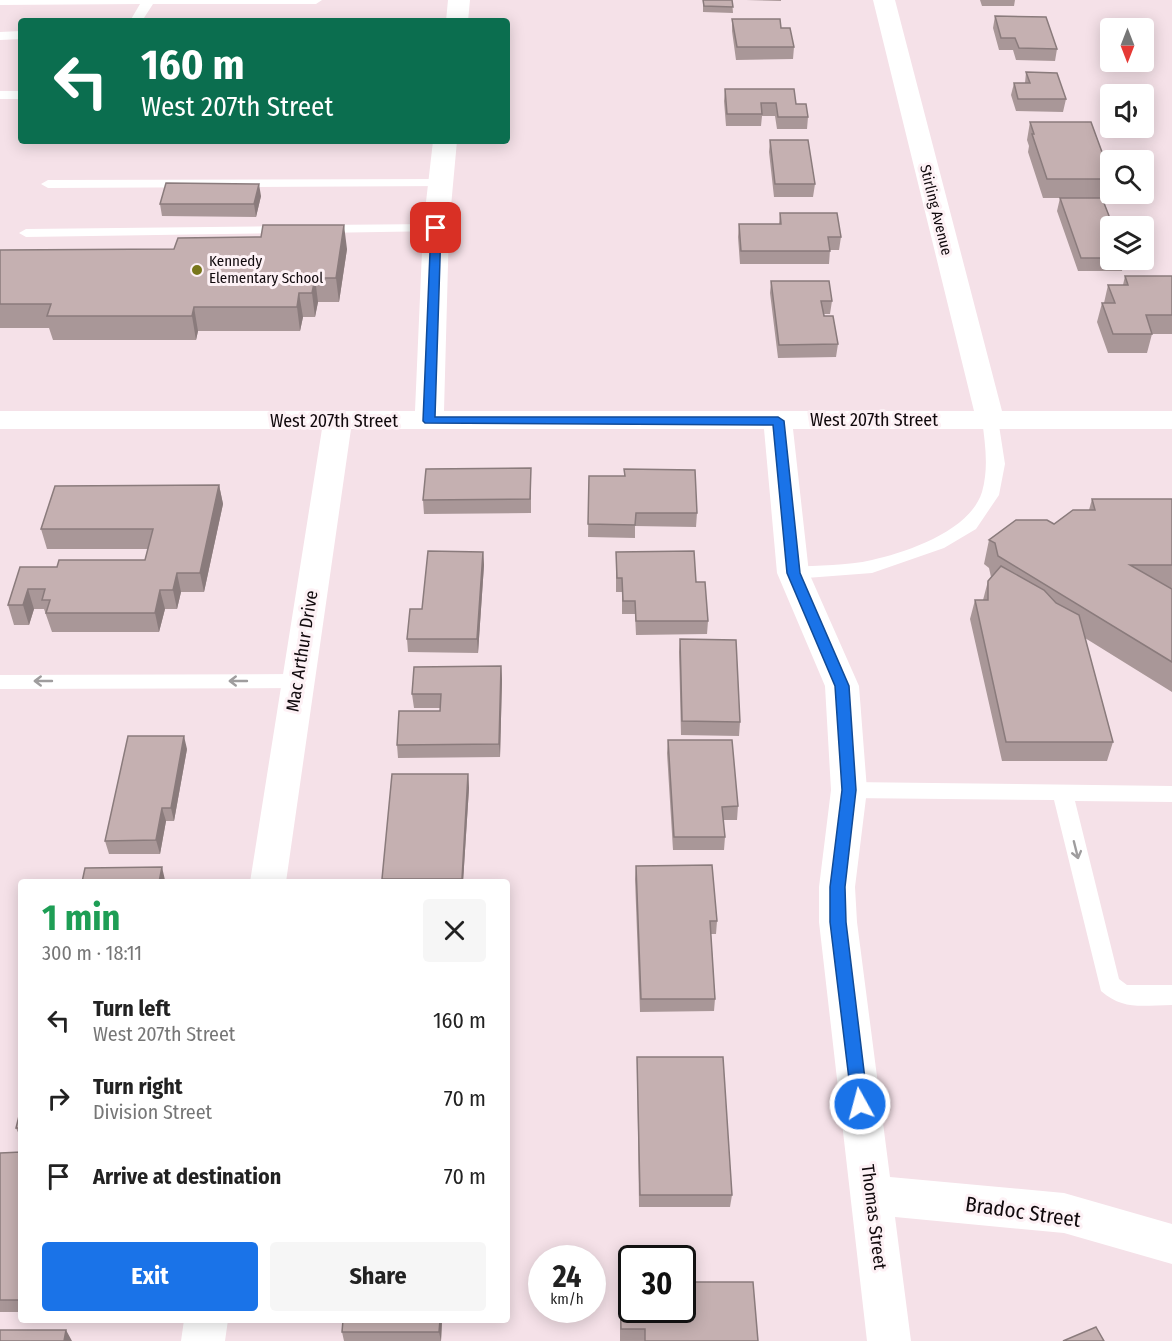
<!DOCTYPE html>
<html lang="en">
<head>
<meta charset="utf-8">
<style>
	body { margin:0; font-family:"Fira Sans Condensed",sans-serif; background:#f6f6f6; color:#222; height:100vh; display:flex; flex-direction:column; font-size:22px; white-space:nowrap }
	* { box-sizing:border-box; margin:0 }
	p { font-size:20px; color:#767676 }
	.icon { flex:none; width:33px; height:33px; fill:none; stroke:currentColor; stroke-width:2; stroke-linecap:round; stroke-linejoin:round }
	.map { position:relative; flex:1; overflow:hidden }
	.details { position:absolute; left:18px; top:879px; width:492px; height:444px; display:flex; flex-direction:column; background:#fff; border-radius:6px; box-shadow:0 3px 15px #0003 }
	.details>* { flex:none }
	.hud { position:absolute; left:18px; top:18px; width:492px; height:126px; border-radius:6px; box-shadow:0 3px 15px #0003; background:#0b6e4f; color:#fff; overflow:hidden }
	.needle { width:39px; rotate:180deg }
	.buttons { position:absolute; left:1100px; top:18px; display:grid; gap:12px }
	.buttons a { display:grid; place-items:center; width:54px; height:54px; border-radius:6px; background:#fff; box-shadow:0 3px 15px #0003; font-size:30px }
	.speed { position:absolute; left:528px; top:1245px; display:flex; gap:12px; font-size:30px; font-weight:700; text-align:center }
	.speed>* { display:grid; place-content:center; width:78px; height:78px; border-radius:50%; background:#fff; box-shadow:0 3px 15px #0003; line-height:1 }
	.speed small { font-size:15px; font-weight:400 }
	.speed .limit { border:3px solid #111; border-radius:9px; background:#fff; color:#111 }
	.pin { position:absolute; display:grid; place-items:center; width:51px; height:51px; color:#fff; margin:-26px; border-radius:12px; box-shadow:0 3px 9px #0006 }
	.me { position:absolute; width:66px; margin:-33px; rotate:353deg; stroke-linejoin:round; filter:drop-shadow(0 0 4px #0008) }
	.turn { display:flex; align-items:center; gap:21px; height:126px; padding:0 24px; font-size:27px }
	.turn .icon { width:78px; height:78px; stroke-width:2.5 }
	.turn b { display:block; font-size:42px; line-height:51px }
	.round { display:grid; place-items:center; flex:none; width:63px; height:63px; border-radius:6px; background:#f6f6f6 }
	.head { display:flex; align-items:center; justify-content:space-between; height:102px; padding:0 24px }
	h1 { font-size:36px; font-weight:700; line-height:45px; color:#1e9e55 }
	.primary-button { display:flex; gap:12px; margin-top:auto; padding:12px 24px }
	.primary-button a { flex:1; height:69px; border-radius:6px; background:#1a73e8; color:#fff; font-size:24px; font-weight:700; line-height:69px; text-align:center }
	.primary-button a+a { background:#f6f6f6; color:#222 }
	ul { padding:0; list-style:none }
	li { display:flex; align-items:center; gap:18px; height:78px; padding:0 24px }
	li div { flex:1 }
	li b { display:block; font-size:22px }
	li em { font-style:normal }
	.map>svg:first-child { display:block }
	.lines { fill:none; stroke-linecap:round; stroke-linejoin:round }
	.service { fill:#fff; fill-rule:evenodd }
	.minor { fill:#fff; fill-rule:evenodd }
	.wall { fill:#a99798; fill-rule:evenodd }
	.shaded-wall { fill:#8a7b7c }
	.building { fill:#c5b0b1; stroke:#8a7b7c; stroke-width:1.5 }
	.oneway { stroke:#9f9d9e }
	.route { fill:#1a73e8; stroke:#114b97; stroke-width:1.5 }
	.poi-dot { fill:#78761b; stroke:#fdf1f5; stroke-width:2 }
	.labels { text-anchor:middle; stroke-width:6; stroke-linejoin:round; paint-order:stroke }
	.far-street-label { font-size:15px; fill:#10090c; stroke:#fdf1f5 }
	.far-poi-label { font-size:15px; fill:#10090c; stroke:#fdf1f5; text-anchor:start }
	.street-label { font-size:18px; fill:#10090c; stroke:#fdf1f5 }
	.near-street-label { font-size:21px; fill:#10090c; stroke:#fdf1f5 }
</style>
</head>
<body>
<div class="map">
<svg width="1172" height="1341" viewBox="0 0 1172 1341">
	<rect width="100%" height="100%" fill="#f5e1e8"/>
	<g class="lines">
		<path class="service" d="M0 0H322L316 4H153L142 21H130L140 4 0 5Z
			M21 31V39L0 40V32Z
			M0 91H21V99H0Z
			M441 179 448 183 446 186 48 188 41 184 48 180Z
			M436 224 441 225 443 228 441 231 319 233 312 229 319 225Z
			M289 226 294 227 296 230 294 233 26 237 19 233 26 229Z
			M990 414 996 415 998 419 1005 464 999 495 976 529 944 548 872 573 793 579 786 577 784 573 786 569 793 567C818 565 847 566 872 560 907 552 970 531 982 492 989 467 985 444 982 419L984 415Z
			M297 674 304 676 307 681 304 686 297 688 0 689V675Z
			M849 782 1172 786V802L1075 801 1119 979 1127 985H1172V1005C1143 1005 1124 1011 1101 991L1054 800 849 798 842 796 839 790 842 784Z"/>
		<path class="minor" d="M448 0H470L468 21H446Z
			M873 0H895L1002 411H1172V429H793L809 573 859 686 867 790 855 887 857 922 890 1177 1064 1193 1172 1224V1264L1064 1233 895 1217 911 1341H867L819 922V887L831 790 825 686 777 573 764 429H351L286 882H250L322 429H0V411H415L423 228 433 141H457L449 228 444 411H974Z
			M184 1320H228L225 1341H181Z"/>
	</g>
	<path class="wall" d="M703 0H732L733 13 703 12Z
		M746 0H781V1Z
		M980 0H1015L1014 6H982Z
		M995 16 1057 49 1055 61 1016 60 1013 50H999L993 28Z
		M732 19 781 28 794 47 793 59 736 60 732 31Z
		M1026 72 1066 99 1063 112 1016 111 1011 95 1014 83H1025Z
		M725 89 796 104 808 117 807 129H777L775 116H762L761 126H726L724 101Z
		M1030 122H1091L1102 152H1141L1152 179 1148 198H1043L1028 152 1029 146 1027 140ZM1110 160H1143V194H1110Z
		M770 140 815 184 813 197H774L769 152Z
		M261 196 256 217 162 216 160 204Z
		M1060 198 1110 226V260H1124L1122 271H1078L1057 211Z
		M780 213 841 237 839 250H830L829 264H740L738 237 739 224H779Z
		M347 249 339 302H318L315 317H303L300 331H198L196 340H53L49 328H0V250Z
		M1125 276H1172V334H1152L1147 353H1108L1097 322 1102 303H1104L1108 285H1123Z
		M771 281 832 301 830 314H824L838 344 836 357 778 358 770 293Z
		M531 468V513L424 514 423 500Z
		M589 476 697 513 696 527 635 526V538L588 537Z
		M219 485 223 504 204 592H181L177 609H165L159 632H52L44 609H34L29 625H14L8 605 57 567 145 560 148 549H47L41 529Z
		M1092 499H1172V692L1085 638 1113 742 1107 761H1002L970 619 975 600H983L988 581 991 577 989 568 984 564 989 540 1054 524 1089 510Z
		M483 552 484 565 478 653 408 652 407 639 422 609Z
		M616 552 696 582 708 621 707 634 636 635 635 614H622V592H616Z
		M680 639 740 722 739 736 681 735 679 652Z
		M501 666 502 680 500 757 398 758 397 745 440 711V708H414L412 694Z
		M668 740 738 806 737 820H723L725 837 724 850H673L667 753Z
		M187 749 174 821H166L160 854H109L105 841Z
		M468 774 469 788 463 882H383L382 879Z
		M636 866 717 921 716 934H711L715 999 714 1011 640 1012 635 879Z
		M637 1057 732 1195 730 1207H639Z
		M21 1108V1139L16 1128Z
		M21 1152V1312H0V1153Z
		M620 1282 758 1341H620Z
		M442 1320 441 1341H344L342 1332Z"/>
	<path class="shaded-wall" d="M259 184 261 196 256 217 254 204Z
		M344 225 347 249 339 302 336 278Z
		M315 278 318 302 315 317 312 293Z
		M299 293 303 317 300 331 297 307Z
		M194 307 198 331 196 340 192 316Z
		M219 485 223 504 204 592 200 573Z
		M483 552 484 565 478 653 477 639Z
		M177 573 181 592 177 609 173 590Z
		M28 589 34 609 29 625 23 605Z
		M160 590 165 609 159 632 155 613Z
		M501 666 502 680 500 757 499 744Z
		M184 736 187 749 174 821 171 808Z
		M468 774 469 788 463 882H462Z
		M162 808 166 821 160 854 156 840Z
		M162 867 165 880V882H159Z
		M440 1320H442L441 1341 439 1332Z
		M66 1330 72 1341H64Z"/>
	<path class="building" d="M703 0H732L733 7 704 6Z
		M995 16 1046 17 1057 49 1019 48 1015 38H1001Z
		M732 19H780L781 28H790L794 47H737Z
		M1026 72 1057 73 1066 99H1018L1014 83H1030Z
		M725 89H794L796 104H806L808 117H778L776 103H761L762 114H727Z
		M1030 122H1091L1102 152H1141L1152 179H1143V160H1110V179H1047L1032 134H1034Z
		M770 140H808L815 184H775Z
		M166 183 259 184 254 204H160Z
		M1060 198H1102L1113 226H1110V258H1081Z
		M780 213H837L841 237H828L830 251H741L739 224H781Z
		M263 225H344L336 278H315L312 293H299L297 307H194L192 316H47L51 304H0V250L174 249 178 238 261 237Z
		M1125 276H1172V315H1146L1152 334H1113L1102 303H1115L1108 285H1128Z
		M771 281H829L832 301H821L824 316H833L838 344 779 345Z
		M531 468 530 499 423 500 426 469Z
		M624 469 695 470 697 513H636L635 525 588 524 589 476H625Z
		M219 485 200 573H177L173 590H160L155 613H46L50 600H42L45 589H28L23 605H8L20 567H57L59 560H145L153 529H41L55 486Z
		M1092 499H1172V565H1130L1172 589V662L998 556 995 543 989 540 1016 520H1047L1054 524 1073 510H1095Z
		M428 551 483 552 477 639H407L410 609H422Z
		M694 551 696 582H705L708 621H636L635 601H623L622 578H617L616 552Z
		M1001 566 1044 590 1056 603 1079 615 1113 742H1006L975 600H988V581Z
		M680 639 736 640 740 722 682 721Z
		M501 666 499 744 397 745 399 711H440L441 694H412L414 667Z
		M128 736H184L171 808H162L156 840 105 841Z
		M668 740H732L738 806 722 807 725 837H674Z
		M392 774H468L462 879H382Z
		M712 865 717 921H710L715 999H641L636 866Z
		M162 867 159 882H82L85 868Z
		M637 1057H723L732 1195H640Z
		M21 1108V1128H16Z
		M21 1152V1300H0V1153Z
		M620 1282H632V1310H682V1282H753L758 1341H645V1329H621Z
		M343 1320H440L439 1332H342Z
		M1096 1327 1104 1341H1063Z
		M0 1330H66L64 1341H0Z"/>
	<defs><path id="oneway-shaft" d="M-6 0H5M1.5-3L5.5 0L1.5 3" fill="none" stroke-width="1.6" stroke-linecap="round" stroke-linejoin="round" transform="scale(1.5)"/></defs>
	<g class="oneway">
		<use href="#oneway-shaft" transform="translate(43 681) rotate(180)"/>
		<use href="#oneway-shaft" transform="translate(238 681) rotate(180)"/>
		<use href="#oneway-shaft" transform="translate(1076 850) rotate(76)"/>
	</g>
	<path class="route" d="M436 225 441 228 435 417H778L784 421 800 573 849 686 856 790 845 887 846 922 868 1104 866 1109 860 1111 854 1109 852 1104 830 922V887L842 790 835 686 787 573 773 425 425 423 423 421 431 228Z"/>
	<circle class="poi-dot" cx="197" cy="270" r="6"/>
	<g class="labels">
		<g class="far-street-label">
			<text transform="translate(936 210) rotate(76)" y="5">Stirling Avenue</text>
		</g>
		<g class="far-poi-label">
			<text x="209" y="266">Kennedy<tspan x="209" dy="17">Elementary School</tspan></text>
		</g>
		<g class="street-label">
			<text x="874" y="426">West 207th Street</text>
			<text x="334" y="427">West 207th Street</text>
			<text transform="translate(302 651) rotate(-81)" y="6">Mac Arthur Drive</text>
			<text transform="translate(874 1217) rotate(83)" y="6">Thomas Street</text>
		</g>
		<g class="near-street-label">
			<text transform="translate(1023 1212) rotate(8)" y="7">Bradoc Street</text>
		</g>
	</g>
</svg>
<div class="buttons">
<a><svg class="needle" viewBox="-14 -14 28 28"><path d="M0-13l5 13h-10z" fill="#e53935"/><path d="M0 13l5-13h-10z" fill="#767676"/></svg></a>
<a><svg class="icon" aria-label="sound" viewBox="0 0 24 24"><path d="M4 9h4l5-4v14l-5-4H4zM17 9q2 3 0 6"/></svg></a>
<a><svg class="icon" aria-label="search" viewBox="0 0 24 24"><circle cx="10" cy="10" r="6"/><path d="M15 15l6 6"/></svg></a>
<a><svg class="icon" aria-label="layers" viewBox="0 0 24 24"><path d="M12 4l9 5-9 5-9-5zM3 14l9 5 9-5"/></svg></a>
</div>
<div class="speed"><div>24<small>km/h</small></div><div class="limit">30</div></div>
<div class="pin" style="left:436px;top:228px;background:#d93025"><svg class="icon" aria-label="arrive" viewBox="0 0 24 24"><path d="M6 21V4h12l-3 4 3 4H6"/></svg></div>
<svg class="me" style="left:860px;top:1104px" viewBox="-20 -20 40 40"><circle r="17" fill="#1a73e8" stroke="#fff" stroke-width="3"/><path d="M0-11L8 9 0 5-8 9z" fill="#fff"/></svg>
<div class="hud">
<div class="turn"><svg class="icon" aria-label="left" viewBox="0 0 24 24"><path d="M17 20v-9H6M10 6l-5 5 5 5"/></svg><div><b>160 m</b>West 207th Street</div></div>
</div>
<section class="details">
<div class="head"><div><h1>1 min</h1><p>300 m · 18:11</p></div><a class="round"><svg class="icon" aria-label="close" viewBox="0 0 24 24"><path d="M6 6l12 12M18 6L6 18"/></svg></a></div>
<ul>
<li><svg class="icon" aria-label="left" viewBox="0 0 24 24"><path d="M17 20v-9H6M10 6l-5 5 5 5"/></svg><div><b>Turn left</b><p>West 207th Street</p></div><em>160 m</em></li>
<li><svg class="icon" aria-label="right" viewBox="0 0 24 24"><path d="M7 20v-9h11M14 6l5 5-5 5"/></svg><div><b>Turn right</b><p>Division Street</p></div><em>70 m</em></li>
<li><svg class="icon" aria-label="arrive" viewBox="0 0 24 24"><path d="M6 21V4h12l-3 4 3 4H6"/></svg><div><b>Arrive at destination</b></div><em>70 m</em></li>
</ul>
<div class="primary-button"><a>Exit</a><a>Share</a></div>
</section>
</div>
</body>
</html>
